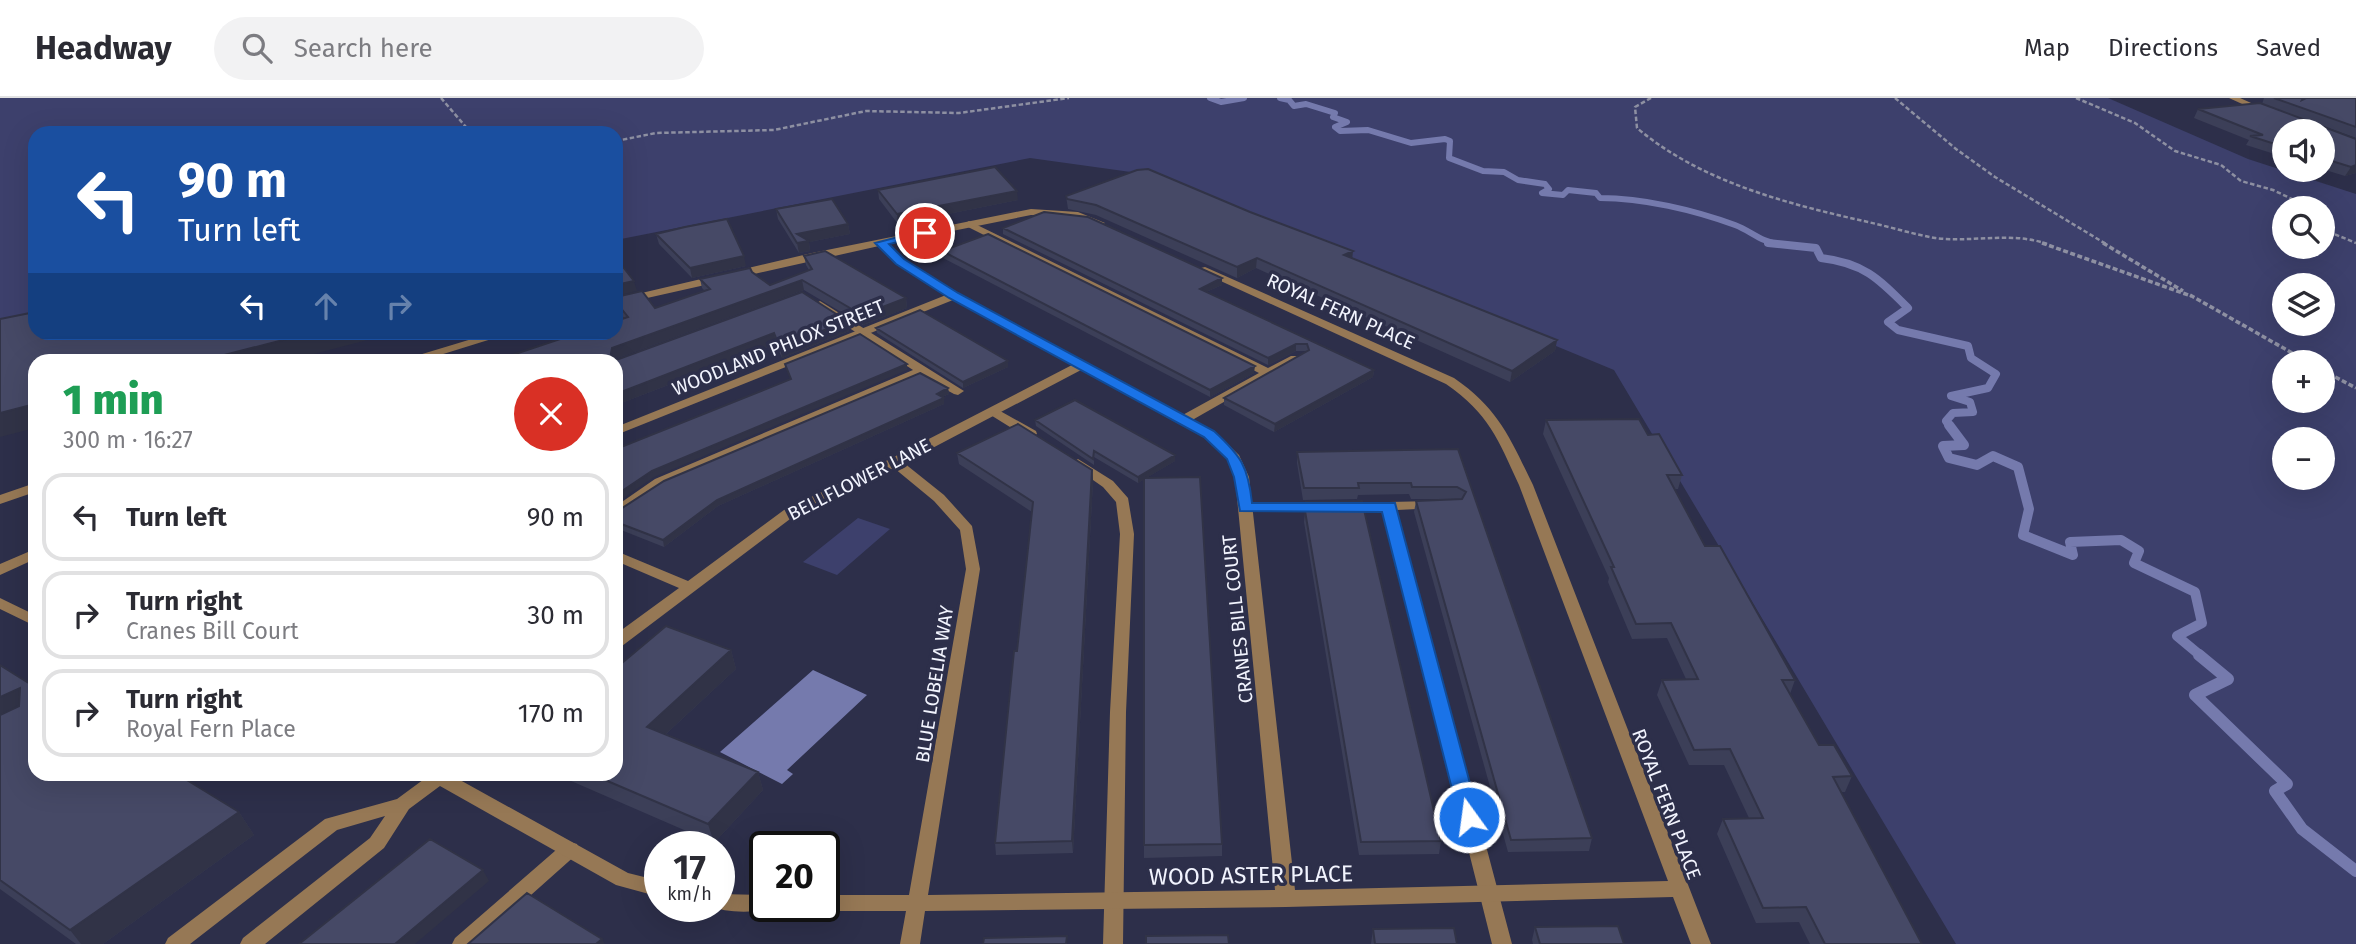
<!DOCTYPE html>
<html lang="en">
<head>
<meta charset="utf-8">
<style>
	body { margin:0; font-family:"Fira Sans",sans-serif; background:#f2f2f3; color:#2b2b33; height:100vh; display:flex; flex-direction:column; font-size:26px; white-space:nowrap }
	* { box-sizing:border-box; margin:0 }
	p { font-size:23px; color:#7c7c81 }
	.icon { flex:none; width:38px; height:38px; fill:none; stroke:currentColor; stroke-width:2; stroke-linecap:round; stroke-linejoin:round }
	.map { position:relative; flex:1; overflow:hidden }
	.sheet { position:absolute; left:28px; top:256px; width:595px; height:427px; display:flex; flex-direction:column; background:#fff; border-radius:21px; box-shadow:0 7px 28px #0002 }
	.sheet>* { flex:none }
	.banner { position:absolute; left:28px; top:28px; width:595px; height:214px; border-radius:21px; box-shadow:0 7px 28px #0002; background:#1a4fa0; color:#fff; overflow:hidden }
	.tools { position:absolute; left:2272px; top:21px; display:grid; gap:14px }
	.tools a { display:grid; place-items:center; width:63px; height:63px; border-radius:50%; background:#fff; box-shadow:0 7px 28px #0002; font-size:35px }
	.speed { position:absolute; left:644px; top:733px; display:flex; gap:14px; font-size:35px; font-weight:700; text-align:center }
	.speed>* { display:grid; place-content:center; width:91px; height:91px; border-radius:50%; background:#fff; box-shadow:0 7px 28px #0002; line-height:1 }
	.speed small { font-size:18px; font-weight:400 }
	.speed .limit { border:4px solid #111; border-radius:10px; background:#fff; color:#111 }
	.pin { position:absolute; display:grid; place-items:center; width:60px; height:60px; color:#fff; margin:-30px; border:4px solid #fff; border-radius:50%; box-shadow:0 2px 7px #0007 }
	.me { position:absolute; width:77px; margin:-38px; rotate:346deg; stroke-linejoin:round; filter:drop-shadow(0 0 5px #0008) }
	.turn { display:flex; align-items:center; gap:24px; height:147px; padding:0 35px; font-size:32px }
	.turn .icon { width:91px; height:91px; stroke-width:2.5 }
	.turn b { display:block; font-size:49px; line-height:60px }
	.lanes { display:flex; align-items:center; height:66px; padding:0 35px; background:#0003; justify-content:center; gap:35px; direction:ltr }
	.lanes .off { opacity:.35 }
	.round { display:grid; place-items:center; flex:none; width:74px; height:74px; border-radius:37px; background:#f2f2f3 }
	.headline { display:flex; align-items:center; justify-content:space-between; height:119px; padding:0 35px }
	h1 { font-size:42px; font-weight:800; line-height:52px; color:#1e9e55 }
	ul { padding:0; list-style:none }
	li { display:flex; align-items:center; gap:21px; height:88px; margin:0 14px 10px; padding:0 21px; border:4px solid #e1e1e2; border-radius:21px }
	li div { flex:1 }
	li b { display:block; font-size:26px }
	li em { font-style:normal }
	header { display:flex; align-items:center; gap:42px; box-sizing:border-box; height:98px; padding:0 35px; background:#fff; border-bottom:2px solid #e1e1e2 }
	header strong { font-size:33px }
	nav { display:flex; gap:38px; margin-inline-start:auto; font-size:24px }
	.search { width:490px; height:63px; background:#f2f2f3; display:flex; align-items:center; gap:18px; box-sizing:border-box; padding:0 24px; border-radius:38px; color:#7c7c81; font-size:26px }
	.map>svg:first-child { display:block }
	.green { fill:#3d406c; fill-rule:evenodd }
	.water { fill:#757aad }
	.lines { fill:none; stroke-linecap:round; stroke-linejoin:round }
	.stream-far3 { stroke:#757aad; stroke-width:6 }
	.stream-far2 { stroke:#757aad; stroke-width:8 }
	.stream-far1 { stroke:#757aad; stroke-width:10 }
	.stream { stroke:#757aad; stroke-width:12 }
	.path-far1 { stroke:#8e90a2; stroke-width:2.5; stroke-dasharray:4.5 2.5; stroke-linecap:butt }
	.path { stroke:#8e90a2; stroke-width:3.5; stroke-dasharray:5 2.5; stroke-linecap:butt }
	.service { fill:#967855; fill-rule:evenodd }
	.minor { fill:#967855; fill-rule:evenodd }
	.wall { fill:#3c3f58 }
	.shaded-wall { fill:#313347 }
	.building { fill:#464966; stroke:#313347; stroke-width:2 }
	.route { fill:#1a73e8; stroke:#114b97; stroke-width:2 }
	.labels { text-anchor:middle; stroke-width:7; stroke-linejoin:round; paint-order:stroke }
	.street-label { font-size:19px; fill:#f2f4fe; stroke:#2d2f4a }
	.near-street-label { font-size:23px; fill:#f2f4fe; stroke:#2d2f4a }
</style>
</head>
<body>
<header>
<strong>Headway</strong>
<div class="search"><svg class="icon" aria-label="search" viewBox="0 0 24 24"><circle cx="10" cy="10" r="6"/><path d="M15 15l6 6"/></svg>Search here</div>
<nav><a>Map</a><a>Directions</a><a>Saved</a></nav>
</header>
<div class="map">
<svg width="2356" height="846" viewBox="0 0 2356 846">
	<rect width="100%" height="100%" fill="#2d2f4a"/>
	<path class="green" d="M0 0H2108L2248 61 2356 96V846H1956L1614 272 1138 75 1030 60 616 142V35H35V232L0 241ZM2284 110H2322V149H2284ZM2284 187H2322V226H2284ZM2284 264H2322V303H2284ZM2284 341H2322V380H2284Z
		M858 420 890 431 837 477 803 464Z"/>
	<path class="water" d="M813 572 867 597 787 672 793 676 782 686 720 654Z"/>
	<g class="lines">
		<path class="stream-far3" d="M1210 0 1221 4 1244 0
			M1280 0 1289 2 1294 8 1306 6 1335 15 1333 19 1347 24 1335 29 1340 33 1368 32 1411 45 1445 41 1450 43 1449 60 1483 73 1504 74 1518 82 1545 86 1549 91 1542 95 1563 97 1568 92 1596 95 1600 100C1643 100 1694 112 1735 127 1751 133 1761 144 1779 146"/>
		<path class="stream-far2" d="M1768 145 1816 150 1821 160C1864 165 1879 181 1908 210L1888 224 1898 232 1968 248 1971 260 1996 276 1988 290 1951 298 1970 304 1973 314 1953 315 1946 323 1950 329"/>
		<path class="stream-far1" d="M1949 327 1964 347 1943 348 1949 360 1977 367 1993 358 2018 369 2029 411 2023 437 2073 457 2070 444 2121 442 2139 453 2134 465 2195 494 2202 525 2177 538 2201 558"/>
		<path class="stream" d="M2199 557 2228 581 2195 597 2287 686 2275 693 2302 731 2356 773"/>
		<path class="path-far1" d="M441 0 466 29 477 35
			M1651 0 1635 9 1637 30C1701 84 1788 106 1868 124 1890 129 1913 136 1935 140 1972 145 2011 133 2047 146
			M1895 0 1956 51 1995 79 2106 146
			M2076 0 2135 25 2175 53 2221 67 2241 83 2273 92 2294 102 2302 110
			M616 43 656 35 774 32 866 13 959 15 1069 0
			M2322 131 2356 145"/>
		<path class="path" d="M2042 145 2191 198
			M2103 145 2183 193
			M2190 197 2308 264
			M2322 272 2356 290"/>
		<path class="service" d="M969 123 1268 270 1291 258H1299L1301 260 1187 325H1179L1177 322 1179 319 1259 275 966 128 964 126Z
			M820 203 964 293 958 297 954 296 921 278 665 387 616 418V408L655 381 913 272 816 208 815 206Z
			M993 309 1036 333 1037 336 1031 340 1026 339 989 316 987 313Z
			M1078 361 1113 383 1128 400 1134 436 1126 614 1123 846H1103L1110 614 1120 436 1116 404 1103 389 1073 368 1071 365Z
			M1433 403 1438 404 1440 407 1438 410 1397 412 1512 846H1492L1383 412 1345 413 1338 409 1345 405Z
			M1245 405H1324L1331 409 1324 413 1240 412 1238 409Z
			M35 451V461L0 477V466Z
			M0 500 35 517V528L0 511Z
			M570 744 577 746 579 751 577 756 476 846H452L455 840 563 746Z"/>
		<path class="minor" d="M2229 0H2240L2269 13 2262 15Z
			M1031 111 1078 114 1105 125 1100 128 1077 120 1031 117 888 146 904 161 958 196 1214 333 1239 357 1249 379 1295 792 1668 783 1519 387C1498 341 1489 316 1446 286L1201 174V170L1205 169 1454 280C1499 311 1510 340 1533 387L1711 846H1691L1673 799 1286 809 925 813 920 846H900L906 813H824L817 811 816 808H824V797H909L966 471 960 432 934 403 894 370 794 418 622 548 616 549V536L679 490 616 463V453L688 483 784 412 890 361 1072 267 953 202 616 337V329L946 197 896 165 879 148 616 207V201L812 155ZM1081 272 1204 339 1228 362 1235 379 1275 792 928 797 980 471 972 428 944 397 904 365Z
			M495 234H514L424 262H407L409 260Z
			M35 385V394L0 406V397Z
			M431 676H452L451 677 628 775 660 783V799L616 787 440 688 409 711 384 750 265 846H240L243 840 370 740 385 718 337 732 190 846H165L168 840 325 721 397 701Z
			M719 796 765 797V808H773C763 816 722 815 712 808H719Z"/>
	</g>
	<path class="wall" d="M2264 0H2303L2302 2 2356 0V40L2282 13 2356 41V75L2345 78 2322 71V33H2284V59L2246 47 2249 42 2194 20 2198 11 2262 6Z
		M878 92 1018 102 898 126 879 101Z
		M1066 98 1352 160 1557 242 1555 253 1510 284 1256 170 1237 180 1096 117 1068 111Z
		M776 111 848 126 850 136 809 144 810 153 799 155 778 121Z
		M1003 130 1222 180V187L1206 194 1374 272 1373 279 1274 334 1224 307V300L1307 253H1296L1268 267 1003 136Z
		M656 136 746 168 692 180 659 146Z
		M942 153 1254 275 1210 299 943 160Z
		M804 158 906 200 907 210 863 227 804 192 615 261V262H497L624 220 616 210V199L655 210 705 193 702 190 700 181 752 174 770 187 809 172 806 167Z
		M847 223 849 233 782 260 776 246 616 307V262Z
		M876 230 1008 263V269L963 290 877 235Z
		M948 290 949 296 942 299 944 300V306L718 408 664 449 616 430V414Z
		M1035 322 1175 363 1146 380 1222 746V758L1144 760V381L1138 385 1094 359V367L1036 328Z
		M1546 322 1682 377 1678 391H1675L1705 448 1795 582 1790 596 1819 647 1852 678 1845 694H1841L1922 846H1810L1799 824 1756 825 1717 736 1723 721 1749 720 1724 667H1689L1657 597 1662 582 1686 581 1667 540 1632 541 1608 484 1609 480 1543 336Z
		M1458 351 1592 740 1589 753 1508 754 1414 414 1416 403 1457 401H1411L1409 396 1358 397 1357 401 1303 402 1297 365V354Z
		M957 355 1092 372 1093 383 1073 755 996 757 995 745 1032 414 959 366Z
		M1306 404 1441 743 1439 756 1359 757 1304 424Z
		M731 552 736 571 666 636 758 674 763 692 714 745 555 676H616Z
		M0 567 239 714 254 737 103 846H76L0 791Z
		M1535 829 1624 846H1533L1532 842Z
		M1373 831 1457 846H1371Z"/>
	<path class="shaded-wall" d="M2356 67V75L2345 78 2351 69Z
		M1017 93 1018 102 898 126 897 116Z
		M848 126 850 136 809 144 810 153 799 155 797 145V136Z
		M1353 153 1352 163 1344 157Z
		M744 158 746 168 692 180 690 170Z
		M1257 160 1256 170 1237 180V169Z
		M1222 180V187L1199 197 1200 191Z
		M802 182 804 192 615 261V262H611L612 250Z
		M634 183 637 193 616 198V187Z
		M906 200 907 210 863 227 862 217Z
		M847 223 849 233 782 260 780 250Z
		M314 234H398L291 262H205Z
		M774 235 776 246 616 307V296Z
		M1557 242 1555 253 1510 284 1512 273Z
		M1296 246V253L1268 267V260Z
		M1008 263V269L963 290V284Z
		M907 266V272L654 379 616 405V397L652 373Z
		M1255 268 1254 275 1210 299V292Z
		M1374 272 1373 279 1274 334 1275 326Z
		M948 290 949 296 937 301V296Z
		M944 300V306L718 408 664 449 663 442 717 402Z
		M35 306V330L0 339V315Z
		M1175 357V363L1138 385V379Z
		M1092 372 1093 383 1073 755 1072 743Z
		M731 552 736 571 654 647 647 629Z
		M20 590 35 611 0 630V599Z
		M758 674 763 692 714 745 708 726Z
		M239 714 254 737 103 846H81L70 832Z
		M483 772 489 783 415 846H395Z
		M602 841 605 846H596Z"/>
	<path class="building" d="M2274 0H2303L2302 2 2306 0H2356V29Z
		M2260 5 2356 41V67L2351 69 2322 60V33H2284V49L2250 38 2263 37 2198 11Z
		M995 69 1017 93 897 116 878 92Z
		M1148 71 1250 114 1353 153 1344 157 1557 242 1512 273 1257 160 1237 169 1096 107 1067 101 1066 98 1137 72Z
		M832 101 848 126 797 136 809 143 797 145 776 111Z
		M1044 114 1088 119 1222 180 1200 191 1374 272 1275 326 1224 300 1309 252 1307 246H1296L1268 260 1003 130Z
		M727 121 744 158 690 170 656 136 685 129Z
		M988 136 1255 268 1210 292 942 153Z
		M825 153 906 200 862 217 802 182 612 250 610 261 613 262H497L581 234H616V223L628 219 616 204V199L642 193 655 210 710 191 700 181 750 170 752 174 770 187 812 171 804 158Z
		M616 160 634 183 616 187Z
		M802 194 847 223 780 250 774 235 616 296V262Z
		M920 212 1008 263 963 284 876 230Z
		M35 214V234H314L205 262H35V306L0 315V221Z
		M860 236 907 266 652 373 616 397V351L791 281 785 266Z
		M920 275 948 290 937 296 944 300 717 402 663 442 616 424V414L664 383Z
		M1075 302 1175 357 1138 379 1094 353 1093 361 1035 322Z
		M1639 321 1648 337 1659 336 1682 377H1667L1705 448H1720L1795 582H1782L1819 647H1834L1852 678 1833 679 1922 846H1825L1806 809 1763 810 1723 721 1763 720 1730 651 1694 652 1662 582 1698 581 1671 525 1636 526 1611 469H1614L1546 322Z
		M1018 326 1092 372 1072 743 995 745 1014 553H1017L1033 404 957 355Z
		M1458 351 1592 740 1511 742 1416 403 1462 401 1466 394 1457 389H1412L1411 385H1358L1359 390H1304L1297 354Z
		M1200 379 1222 746 1144 747V380Z
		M1362 403 1441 743 1361 744 1305 413H1308L1306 404Z
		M666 528 731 552 647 629 758 674 708 726 591 676H616V570Z
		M0 567 35 589V676H177L239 714 70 832 0 782V617L19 608 20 590 0 599Z
		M430 741 483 772 395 846H299Z
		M527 795 602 841 596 846H468Z
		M1618 828 1624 846H1540L1535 829Z
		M1454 830 1457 846H1375L1373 831Z
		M1228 837 1229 846H1146V838Z
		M1067 838 1066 846H983L984 840Z"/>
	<path class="route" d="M925 132 929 133V137L889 146 904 161 958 195 1214 333C1241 358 1248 368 1252 405H1395L1479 719 1476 725 1469 727 1462 725 1459 719 1382 414 1240 413 1234 379 1227 361 1204 339 949 200 896 166 875 145Z"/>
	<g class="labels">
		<g class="street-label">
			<text transform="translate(1341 213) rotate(24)" y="7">ROYAL FERN PLACE</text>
			<text transform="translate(778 249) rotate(-22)" y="7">WOODLAND PHLOX STREET</text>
			<text transform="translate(859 381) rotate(-27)" y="7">BELLFLOWER LANE</text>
			<text transform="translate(1237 521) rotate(-96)" y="7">CRANES BILL COURT</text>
			<text transform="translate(934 586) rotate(-81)" y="7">BLUE LOBELIA WAY</text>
			<text transform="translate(1667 706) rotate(69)" y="7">ROYAL FERN PLACE</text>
		</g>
		<g class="near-street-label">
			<text transform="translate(1251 777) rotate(-1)" y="8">WOOD ASTER PLACE</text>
		</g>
	</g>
</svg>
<div class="tools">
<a><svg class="icon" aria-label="sound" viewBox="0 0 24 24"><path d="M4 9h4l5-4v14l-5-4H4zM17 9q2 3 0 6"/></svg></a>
<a><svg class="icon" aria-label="search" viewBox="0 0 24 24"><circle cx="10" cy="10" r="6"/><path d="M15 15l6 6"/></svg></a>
<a><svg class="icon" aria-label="layers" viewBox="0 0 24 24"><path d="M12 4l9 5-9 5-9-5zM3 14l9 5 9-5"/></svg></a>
<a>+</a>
<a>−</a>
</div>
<div class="speed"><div>17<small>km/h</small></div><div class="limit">20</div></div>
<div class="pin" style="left:925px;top:135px;background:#d93025"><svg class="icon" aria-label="arrive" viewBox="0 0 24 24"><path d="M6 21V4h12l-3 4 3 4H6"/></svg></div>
<svg class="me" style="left:1469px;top:719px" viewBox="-20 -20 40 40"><circle r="17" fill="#1a73e8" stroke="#fff" stroke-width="3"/><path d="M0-11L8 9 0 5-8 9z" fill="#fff"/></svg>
<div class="banner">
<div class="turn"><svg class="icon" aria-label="left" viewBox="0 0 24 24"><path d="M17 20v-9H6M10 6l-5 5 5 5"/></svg><div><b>90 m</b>Turn left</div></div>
<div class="lanes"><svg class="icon" aria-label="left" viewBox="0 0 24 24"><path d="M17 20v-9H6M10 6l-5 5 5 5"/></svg><svg class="icon off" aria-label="ahead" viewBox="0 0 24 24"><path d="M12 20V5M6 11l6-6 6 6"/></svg><svg class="icon off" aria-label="right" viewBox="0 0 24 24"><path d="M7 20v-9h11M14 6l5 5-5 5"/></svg></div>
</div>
<section class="sheet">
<div class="headline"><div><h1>1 min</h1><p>300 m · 16:27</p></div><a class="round" style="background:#d93025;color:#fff"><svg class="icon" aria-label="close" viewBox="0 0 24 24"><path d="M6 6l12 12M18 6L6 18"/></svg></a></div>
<ul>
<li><svg class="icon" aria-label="left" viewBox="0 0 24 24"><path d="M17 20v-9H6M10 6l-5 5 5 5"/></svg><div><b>Turn left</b></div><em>90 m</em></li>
<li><svg class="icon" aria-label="right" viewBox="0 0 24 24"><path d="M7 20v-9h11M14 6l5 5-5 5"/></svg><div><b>Turn right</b><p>Cranes Bill Court</p></div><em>30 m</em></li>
<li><svg class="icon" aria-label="right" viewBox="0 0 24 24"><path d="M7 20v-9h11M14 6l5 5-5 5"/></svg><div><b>Turn right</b><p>Royal Fern Place</p></div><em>170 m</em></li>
</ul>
</section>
</div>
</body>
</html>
